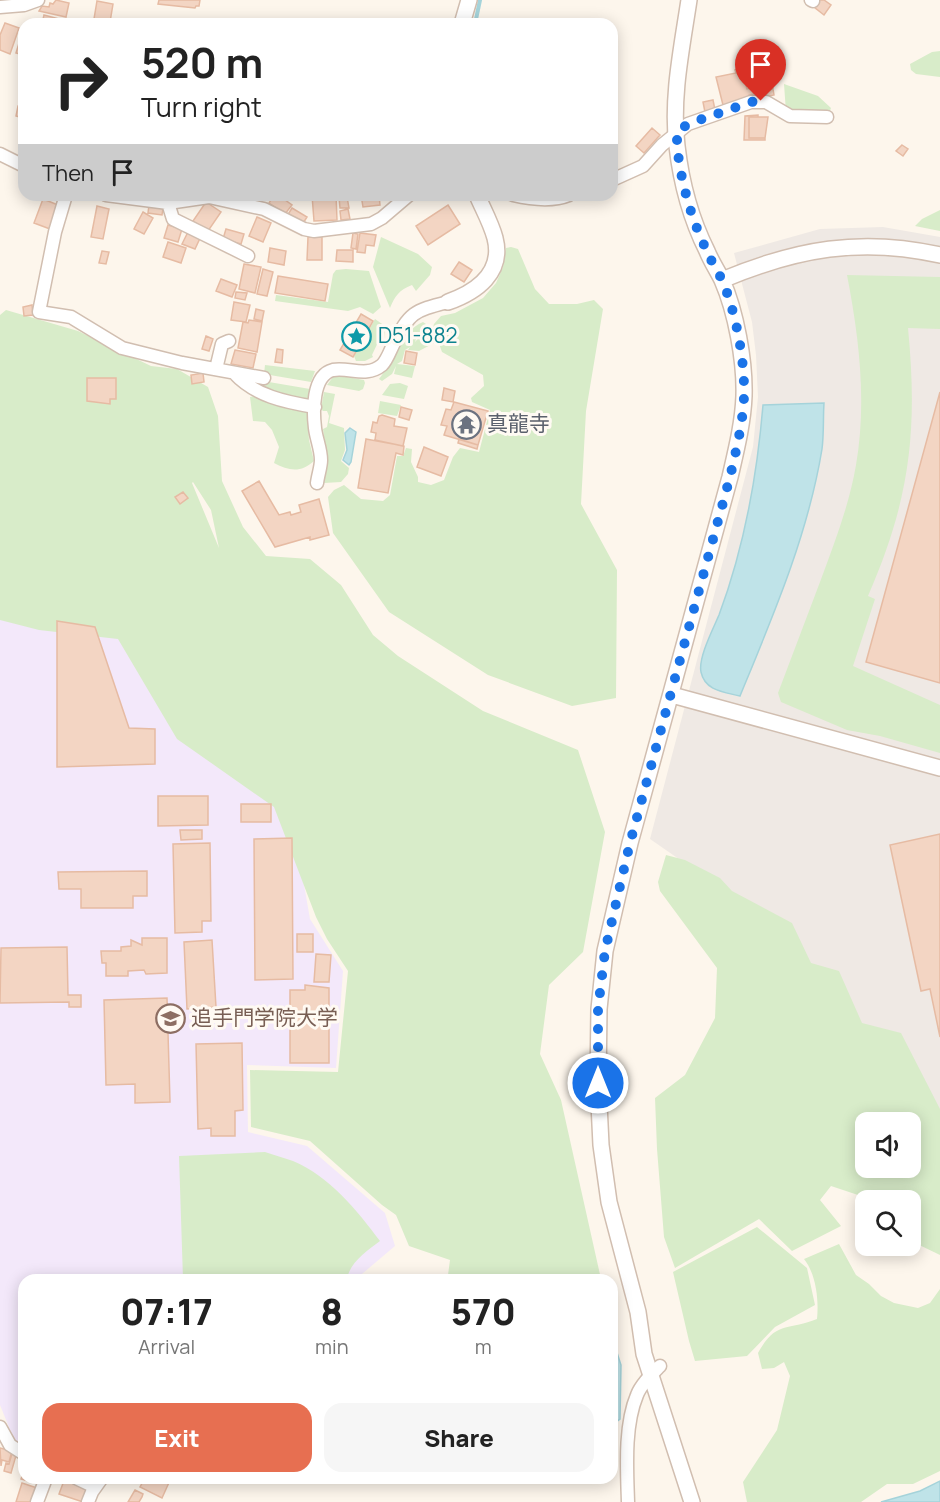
<!DOCTYPE html>
<html lang="en">
<head>
<meta charset="utf-8">
<style>
	body { margin:0; font-family:Manrope,"Noto Sans JP",sans-serif; background:#f6f6f6; color:#222; height:100vh; display:flex; flex-direction:column; font-size:22px; white-space:nowrap }
	* { box-sizing:border-box; margin:0 }
	p { font-size:20px; color:#767676 }
	.icon { flex:none; width:33px; height:33px; fill:none; stroke:currentColor; stroke-width:2; stroke-linecap:round; stroke-linejoin:round }
	.map { position:relative; flex:1; overflow:hidden }
	.side { position:absolute; left:18px; top:1274px; width:600px; height:210px; display:flex; flex-direction:column; background:#fff; border-radius:18px; box-shadow:0 3px 15px #0003 }
	.side>* { flex:none }
	.hud { position:absolute; left:18px; top:18px; width:600px; height:183px; border-radius:18px; box-shadow:0 3px 15px #0003; background:#fff; color:#222; overflow:hidden }
	.controls { position:absolute; left:855px; top:1112px; display:grid; gap:12px }
	.controls a { display:grid; place-items:center; width:66px; height:66px; border-radius:12px; background:#fff; box-shadow:0 3px 15px #0003; font-size:30px }
	.pin { position:absolute; display:grid; place-items:center; width:51px; height:51px; color:#fff; margin:-62px -26px; border-radius:50% 50% 50% 0; rotate:-45deg; box-shadow:0 0 6px #0007 }
	.pin .icon { rotate:45deg }
	.me { position:absolute; width:66px; margin:-33px; rotate:0deg; stroke-linejoin:round; filter:drop-shadow(0 0 4px #0008) }
	.turn { display:flex; align-items:center; gap:21px; height:126px; padding:0 24px; font-size:27px }
	.turn .icon { width:78px; height:78px; stroke-width:2.5 }
	.turn b { display:block; font-size:42px; line-height:51px }
	.then { display:flex; align-items:center; height:57px; padding:0 24px; background:#0003; gap:12px; font-size:22px }
	.eta { display:flex; justify-content:space-evenly; align-items:center; height:102px; text-align:center }
	.eta b { font-size:36px; font-weight:800; line-height:42px }
	.button { display:flex; gap:12px; margin-top:auto; padding:12px 24px }
	.button a { flex:1; height:69px; border-radius:18px; background:#e76f51; color:#fff; font-size:24px; font-weight:800; line-height:69px; text-align:center }
	.button a+a { background:#f6f6f6; color:#222 }
	.map>svg:first-child { display:block }
	.industrial { fill:#efe9e4 }
	.education { fill:#f3e8fa }
	.green { fill:#d8ecc9; fill-rule:evenodd }
	.water { fill:#bfe3e8; stroke:#a5d3da; stroke-width:1.5 }
	.lines { fill:none; stroke-linecap:round; stroke-linejoin:round }
	.stream { stroke:#a5d3da; stroke-width:4 }
	.building { fill:#f3d5c3; stroke:#e6bba3; stroke-width:1.5 }
	.minor-casing { stroke:#d1beb0; stroke-width:15 }
	.tertiary-casing { stroke:#d1beb0; stroke-width:18 }
	.minor { stroke:#fff; stroke-width:12 }
	.tertiary { stroke:#fff; stroke-width:15 }
	.route { stroke:#1a73e8; stroke-width:10; stroke-dasharray:0 18 }
	.labels { text-anchor:middle; stroke-width:6; stroke-linejoin:round; paint-order:stroke }
	.culture-label { font-size:21px; fill:#0d838f; stroke:#fffaf3; text-anchor:start }
	.worship-label { font-size:21px; fill:#5b616d; stroke:#fffaf3; text-anchor:start }
	.education-label { font-size:21px; fill:#785e54; stroke:#fffaf3; text-anchor:start }
</style>
</head>
<body>
<div class="map">
<svg width="940" height="1502" viewBox="0 0 940 1502">
	<rect width="100%" height="100%" fill="#fdf6ec"/>
	<path class="industrial" d="M883 227 940 237V1150L751 909 650 839 753 447 758 397 756 355 752 322 734 253 820 229Z"/>
	<path class="education" d="M0 595 126 629 290 805 310 919 343 971 336 1068 247 1065 248 1132 307 1146 385 1213 395 1246 356 1279 24 1280V1446L15 1442 0 1405Z"/>
	<path class="green" d="M940 51V77L916 74 911 70 910 64 932 52Z
		M784 84 818 96 831 108 828 116 786 112Z
		M940 210V231L915 226 922 219Z
		M381 237 418 254 432 267 430 275 416 291 412 285C399 290 395 296 390 308L373 267Z
		M511 247 518 249 535 289 549 304H577L594 300 603 309 586 411 581 504 617 570 616 698 572 706 488 675 389 612 333 533 328 497 334 490 344 485 361 499 383 501 390 495 397 456H403L406 448 412 449 411 462 418 477V482L431 485 444 480 453 457 460 448 479 452 490 410 472 402 471 398 484 386 483 375 442 352 438 341 419 351 408 350 410 347 405 350 402 361 397 364 415 366 412 378 394 374 396 366 392 374 382 381 379 379C394 361 400 332 423 322L426 324C424 332 417 334 415 342L424 332H432L434 324 441 316 455 313 483 298 496 283 503 267 506 248Z
		M346 269 369 271 381 307 373 314 360 307 348 311 275 301 276 295 328 302 333 274 336 270Z
		M847 275 940 277V329L908 328C918 431 910 500 868 596L875 599 853 666 940 705V753L880 736 847 730 781 702 778 693C792 656 806 619 820 582 834 544 849 506 856 465 867 402 859 337 847 275Z
		M6 310 78 331 151 366 177 369 208 387 218 416 222 481 243 527 266 556 310 559 341 585 373 635 398 656 483 711 578 750 605 832 583 952 549 985 540 1054 561 1100 601 1279H457L448 1275 450 1260 409 1246 396 1215 382 1205 310 1141 251 1127 250 1070 338 1072 348 971 327 939 316 917 274 807 177 739 118 639 39 630 0 620V315ZM193 482 211 510 219 548 192 483Z
		M375 319 385 326 384 338H380L372 355 373 357 365 361H356L354 356Z
		M265 365 315 371 311 382 264 374Z
		M341 376 364 380 365 383 363 389 359 391 327 385 333 377Z
		M263 381 310 389 308 401 285 397 263 388Z
		M400 383 408 386 404 399 382 395 390 384Z
		M324 392 335 394 329 423 344 428 345 450 341 461 349 468 348 474 341 482 324 483 327 460 323 429 327 427 329 416 327 411H323L321 409Z
		M255 396 292 409H307L309 440 314 461C301 473 289 471 274 463L279 447 272 430 265 422 253 421 250 397Z
		M380 401 401 405 397 416 378 413Z
		M666 855 685 860 720 878 732 891 792 923 811 963 839 971 862 1023 901 1033 940 1109V1255L911 1241 910 1200H873L831 1186 820 1200 841 1226 792 1251 759 1219 675 1268 664 1237 657 1149 655 1098 685 1075 715 1018 717 968 660 891 658 882ZM866 1122H910V1167H866Z
		M265 1152C274 1155 284 1158 293 1161 329 1176 357 1210 380 1241 367 1251 350 1262 347 1279H183L179 1156Z
		M757 1227 807 1268 815 1305 775 1327 747 1356 695 1361 689 1341 673 1272Z
		M839 1244 856 1275 869 1284 881 1296 894 1303 918 1308 930 1303 940 1289V1471L913 1484H887L861 1502H747L743 1482 777 1430 790 1376 784 1362 774 1368 762 1369 758 1353C776 1320 788 1331 817 1319 819 1300 816 1274 804 1259Z"/>
	<path class="water" d="M824 403C823 418 824 434 822 449 808 535 773 616 740 696 724 692 705 691 701 672 698 658 713 629 719 615 744 548 757 477 763 405Z
		M350 428 356 432 351 462 349 465 343 460 347 450 345 433Z
		M612 1337 621 1365 620 1419 612 1425Z
		M940 1481V1502H881L920 1491Z"/>
	<g class="lines">
		<path class="stream" d="M475 24 480 0
			M495 195 512 199"/>
	</g>
	<path class="building" d="M56 0 69 3 66 17 39 11 42 6 49 7 50 3 53 4Z
		M159 0H200L199 6H196L195 8 158 4Z
		M819 0H824L831 5 824 15 814 7Z
		M97 1 113 4 110 22 94 19Z
		M44 15 63 20 62 24H42Z
		M5 23 19 28 10 54 0 50V35Z
		M20 40 24 41V55L16 53Z
		M768 65 773 89 756 93 753 79 762 77 760 67Z
		M760 67 762 77 753 79 751 69Z
		M741 68 747 89 752 88 754 94 749 95V99L723 105 716 77 736 73 735 70Z
		M773 89 774 95 757 99 756 93Z
		M713 100 715 110 705 112 703 102Z
		M18 106 24 107 23 118 16 116Z
		M758 115V117H749V138H765V140H744L745 116Z
		M749 117H768L765 138H749Z
		M652 128 660 135 644 153 636 146Z
		M902 145 908 149 903 156 896 151Z
		M274 195H278L292 205 285 214 269 203Z
		M312 195H336L337 220 314 221Z
		M361 195H379L380 205 363 207Z
		M339 197H347L349 208H340Z
		M43 199 58 205 50 229 34 223Z
		M206 202 221 212 208 231 193 221Z
		M149 205 163 208 162 215 148 213Z
		M448 205 460 224 428 245 416 226Z
		M97 206 109 209 103 239 91 237Z
		M292 208 307 217 302 225 287 216Z
		M348 209 350 219 341 220 340 211Z
		M143 212 153 218 144 234 134 229Z
		M257 217 271 223 263 242 249 236Z
		M168 225 182 229 178 242 164 238Z
		M226 229 244 234 241 244 223 239Z
		M189 230 201 236 195 249 182 244Z
		M353 233 358 234 356 249 351 248Z
		M360 233 376 235 374 246 366 245 365 253 357 252Z
		M308 237H322V260H307Z
		M168 242 186 248 181 263 163 257Z
		M270 248 286 251 284 265 268 262Z
		M337 250H353V262L336 261Z
		M102 251 109 252 106 264 99 263Z
		M459 262 472 270 464 282 451 274Z
		M244 264 261 267 255 293 239 289Z
		M263 269 273 272 267 296 257 294Z
		M278 276 328 284 325 301 275 293Z
		M221 279 237 285 232 297 216 291Z
		M236 292 247 293 245 300 235 298Z
		M234 302 250 305 246 322 231 320Z
		M32 305 33 315 24 316 23 307Z
		M256 309 264 311 262 321 254 319Z
		M361 314 373 321 353 357 340 350Z
		M249 320 262 322 257 352 238 348 243 322 248 323Z
		M206 336 213 339 209 351 202 349Z
		M277 349 283 350 282 363 275 362Z
		M235 350 256 354 253 368 231 364Z
		M406 351 417 353 415 365 404 363Z
		M203 373 204 382 192 384 191 375Z
		M87 378H116V399H110V404L87 401Z
		M444 388 455 391 453 402 442 400Z
		M940 392V683L866 662Z
		M454 402 488 411 478 445 444 435 447 426 441 425 446 409 451 410Z
		M401 407 412 410 409 420 399 417Z
		M382 415 395 419 394 426 407 428 403 446 375 440 376 433 371 432 373 422 377 423 379 416Z
		M366 439 404 446 403 455 396 453 388 493 358 488Z
		M459 439 478 445 477 449 458 443Z
		M424 447 448 457 441 476 417 467Z
		M259 481 279 515 290 512 291 515 301 512 299 505 319 499 329 535 310 540V537L275 547 242 491Z
		M183 492 188 498 180 504 175 497Z
		M57 621 95 627 129 728 155 729V764L57 767Z
		M158 796H208V825L158 826Z
		M241 804H271V822H241Z
		M180 830H202V839L181 840Z
		M940 834V1037L930 989 921 991 890 845Z
		M292 838 293 979 255 980 254 839Z
		M210 843 211 921H202V932L175 933 173 844Z
		M147 871V896H133V908H81V889H59L58 872Z
		M297 934H313V952H297Z
		M142 938H167V973L146 974 144 970 128 971V976H106V963H102L101 951H121V947L131 946V940L142 945Z
		M212 940 216 1007 187 1009 184 942Z
		M67 947 68 995H81V1007H69V1002L0 1003 1 948Z
		M316 954 331 955 329 982H314Z
		M305 985 329 988V1063H290V990H305Z
		M167 998 170 1102 135 1103V1084L106 1085 104 1000Z
		M242 1043 243 1110 235 1111V1136H211V1128L198 1129 196 1044Z
		M0 1448 12 1451 9 1462 2 1460 1 1466Z
		M13 1450 17 1452 11 1473 4 1471 6 1463 9 1464Z
		M24 1471V1478H42L40 1484 21 1479Z
		M65 1478 88 1487 83 1502 59 1494Z
		M145 1478H171L162 1498 140 1487Z
		M22 1483 37 1488 33 1502H16Z
		M135 1490 143 1494 142 1497 139 1502H128Z"/>
	<g class="lines">
		<defs>
			<path id="minor" d="M811 0 813 1
				M0 7 24 5 38 0
				M0 154 24 166
				M612 180 643 166 662 145 688 124 751 102H766L790 116 827 117
				M66 195 55 232 39 312 71 317 122 348 182 363 264 378
				M106 195 168 203 209 197 264 209 304 229 314 231 371 224 382 218 409 195
				M513 195C530 199 552 202 569 195
				M168 203 173 219 248 256
				M216 369 222 344 229 341
				M234 373C255 396 285 402 315 407
				M317 483C318 475 321 467 321 460 321 449 316 438 315 428 313 412 312 375 333 370 350 367 366 378 382 365 387 360 390 351 393 345 410 312 413 311 448 302
				M0 1427 10 1445 24 1454
				M76 1478 95 1487
				M37 1502 46 1478
				M88 1502 92 1492 102 1478
				M628 1502C627 1469 624 1426 637 1395 641 1384 652 1374 660 1366"/>
			<path id="tertiary" d="M689 0C682 47 671 98 677 146 681 181 691 219 707 251 711 261 717 270 722 280 736 312 745 361 744 396 743 423 736 451 730 477L630 843 605 951 599 1009 598 1083 601 1145 609 1202 638 1312 644 1354 692 1502
				M462 24 469 0
				M722 280C796 249 861 237 940 255
				M448 302C476 292 504 273 495 238 491 223 483 209 477 195
				M672 695 940 768"/>
		</defs>
		<use href="#minor" class="minor-casing"/>
		<use href="#tertiary" class="tertiary-casing"/>
		<use href="#minor" class="minor"/>
		<use href="#tertiary" class="tertiary"/>
	</g>
	<g class="lines">
		<path class="route" d="M598 1083V1009L605 951 630 843 730 477C736 451 743 423 744 396 745 361 736 312 722 280 717 270 711 261 707 251 691 220 676 167 677 132L688 124 751 102 761 101"/>
	</g>
	<defs>
		<symbol id="sight-ring" viewBox="-11 -11 22 22"><circle r="9.5" fill="#fffaf3" stroke="#0f9aa8" stroke-width="1.5"/><path d="M0-6L1.8-2.2L6-1.7L2.9 1.2L3.7 5.4L0 3.3L-3.7 5.4L-2.9 1.2L-6-1.7L-1.8-2.2Z" fill="#0f9aa8"/></symbol>
		<symbol id="temple-ring" viewBox="-11 -11 22 22"><circle r="9.5" fill="#fffaf3" stroke="#6b7280" stroke-width="1.5"/><path d="M0-6L5-2H3V0L6.5 2.5H4V6H1.5V3h-3V6H-4V2.5H-6.5L-3 0V-2H-5Z" fill="#6b7280"/></symbol>
		<symbol id="university-ring" viewBox="-11 -11 22 22"><circle r="9.5" fill="#fffaf3" stroke="#8d6e63" stroke-width="1.5"/><path d="M0-5L7-2L0 1L-7-2ZM-4 1L0 2.5L4 1V4Q0 6-4 4Z" fill="#8d6e63"/></symbol>
	</defs>
	<g fill-rule="evenodd">
		<use href="#sight-ring" x="340" y="320" width="33" height="33"/>
		<use href="#temple-ring" x="450" y="408" width="33" height="33"/>
		<use href="#university-ring" x="154" y="1002" width="33" height="33"/>
	</g>
	<g class="labels">
		<g class="culture-label">
			<text x="378" y="343">D51-882</text>
		</g>
		<g class="worship-label">
			<text x="487" y="431">真龍寺</text>
		</g>
		<g class="education-label">
			<text x="191" y="1025">追手門学院大学</text>
		</g>
	</g>
</svg>
<div class="controls">
<a><svg class="icon" aria-label="sound" viewBox="0 0 24 24"><path d="M4 9h4l5-4v14l-5-4H4zM17 9q2 3 0 6"/></svg></a>
<a><svg class="icon" aria-label="search" viewBox="0 0 24 24"><circle cx="10" cy="10" r="6"/><path d="M15 15l6 6"/></svg></a>
</div>
<div class="pin" style="left:761px;top:101px;background:#d93025"><svg class="icon" aria-label="arrive" viewBox="0 0 24 24"><path d="M6 21V4h12l-3 4 3 4H6"/></svg></div>
<svg class="me" style="left:598px;top:1083px" viewBox="-20 -20 40 40"><circle r="17" fill="#1a73e8" stroke="#fff" stroke-width="3"/><path d="M0-11L8 9 0 5-8 9z" fill="#fff"/></svg>
<div class="hud">
<div class="turn"><svg class="icon" aria-label="right" viewBox="0 0 24 24"><path d="M7 20v-9h11M14 6l5 5-5 5"/></svg><div><b>520 m</b>Turn right</div></div>
<div class="then">Then<svg class="icon" aria-label="arrive" viewBox="0 0 24 24"><path d="M6 21V4h12l-3 4 3 4H6"/></svg></div>
</div>
<section class="side">
<div class="eta">
<div><b>07:17</b><p>Arrival</p></div>
<div><b>8</b><p>min</p></div>
<div><b>570</b><p>m</p></div>
</div>
<div class="button"><a>Exit</a><a>Share</a></div>
</section>
</div>
</body>
</html>
